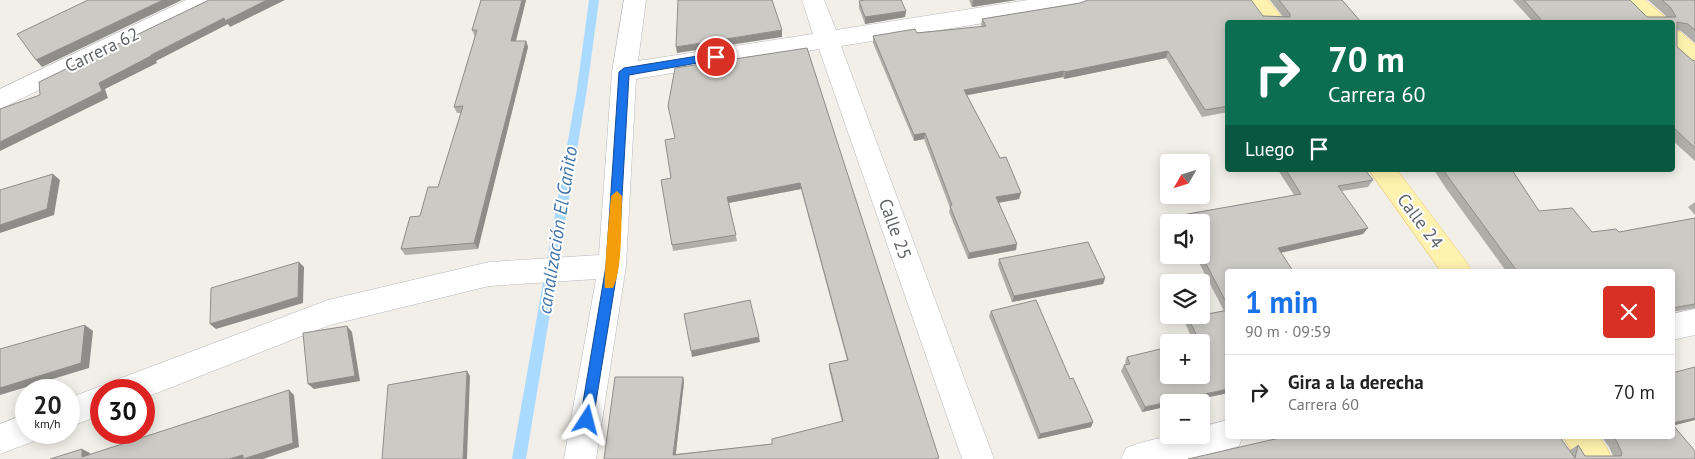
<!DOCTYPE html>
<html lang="es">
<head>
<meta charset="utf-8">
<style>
	body { margin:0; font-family:"PT Sans",sans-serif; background:#f2f2f2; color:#222; height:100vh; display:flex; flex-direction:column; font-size:19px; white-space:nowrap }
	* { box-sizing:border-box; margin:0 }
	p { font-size:16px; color:#767676 }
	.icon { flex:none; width:28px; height:28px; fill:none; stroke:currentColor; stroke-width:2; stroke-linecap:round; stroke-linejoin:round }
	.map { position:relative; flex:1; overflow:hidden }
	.panel { position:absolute; left:1225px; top:269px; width:450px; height:170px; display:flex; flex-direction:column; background:#fff; border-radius:5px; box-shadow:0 2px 12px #0003 }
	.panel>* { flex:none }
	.top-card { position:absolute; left:1225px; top:20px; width:450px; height:152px; border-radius:5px; box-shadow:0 2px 12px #0003; background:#0b6e4f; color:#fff; overflow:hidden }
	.needle { width:32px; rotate:231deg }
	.controls { position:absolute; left:1160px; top:154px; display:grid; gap:10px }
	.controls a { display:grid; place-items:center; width:50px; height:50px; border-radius:5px; background:#fff; box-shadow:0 2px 12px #0003; font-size:25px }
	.speed { position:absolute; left:15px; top:379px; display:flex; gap:10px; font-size:25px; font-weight:700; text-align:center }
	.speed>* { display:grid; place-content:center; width:65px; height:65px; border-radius:50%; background:#fff; box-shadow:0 2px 12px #0003; line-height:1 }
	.speed small { font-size:12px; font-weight:400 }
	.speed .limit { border:8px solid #d22; background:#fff; color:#111 }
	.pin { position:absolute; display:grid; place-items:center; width:42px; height:42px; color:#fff; margin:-21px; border:2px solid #fff; border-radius:50%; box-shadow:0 1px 5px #0007 }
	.me { position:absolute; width:55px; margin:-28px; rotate:9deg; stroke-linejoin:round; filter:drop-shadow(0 0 4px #0008) }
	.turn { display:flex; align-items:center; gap:18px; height:105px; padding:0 20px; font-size:22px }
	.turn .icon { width:65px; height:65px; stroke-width:2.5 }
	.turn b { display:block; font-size:35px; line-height:42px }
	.then { display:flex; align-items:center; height:48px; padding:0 20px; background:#0003; gap:10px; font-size:19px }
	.round { display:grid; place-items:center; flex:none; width:52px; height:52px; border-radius:5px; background:#f2f2f2 }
	.overview { display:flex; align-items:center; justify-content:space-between; height:85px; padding:0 20px }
	h1 { font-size:30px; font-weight:700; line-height:38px; color:#1a73e8 }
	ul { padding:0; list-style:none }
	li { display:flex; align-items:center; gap:15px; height:75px; padding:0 20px; border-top:1px solid #e0e0e0 }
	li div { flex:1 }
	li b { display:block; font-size:19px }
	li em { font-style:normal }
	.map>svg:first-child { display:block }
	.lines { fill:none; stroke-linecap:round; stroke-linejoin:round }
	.stream { fill:#aadaff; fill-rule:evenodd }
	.minor-casing { stroke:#b5b8bc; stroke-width:1 }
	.major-casing { stroke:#f2c960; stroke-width:1 }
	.minor { fill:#fff; fill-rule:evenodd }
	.major { fill:#fff2af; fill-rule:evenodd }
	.wall { fill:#afaea9 }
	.shaded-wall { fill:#8f8d8a }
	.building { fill:#cccac5; stroke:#8f8d8a }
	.route { fill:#1a73e8; stroke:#114b97 }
	.slow { fill:#f59e0b }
	.labels { text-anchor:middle; stroke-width:4; stroke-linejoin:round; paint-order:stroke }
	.street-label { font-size:18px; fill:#5f6368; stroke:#fff }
	.water-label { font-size:19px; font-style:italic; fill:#4174aa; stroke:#fff }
</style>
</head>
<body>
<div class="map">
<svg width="1695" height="459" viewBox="0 0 1695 459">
	<rect width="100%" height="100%" fill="#f1efe8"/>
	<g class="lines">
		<path class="stream" d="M589 0H599L587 89 526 459H512L577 89Z"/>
		<defs>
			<path id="minor" d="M186 0H216L213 5 0 109V89Z
				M624 0H646L638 61 813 34 802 0H824L836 30 1028 0H1089L1086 5 1078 8 841 46 994 459H962L819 49 636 79 626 266 596 459H564L596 279 489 286 330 325 144 398V390H101V415L69 427V398L101 386 112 390 116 380 328 300 489 262 599 255 612 72Z
				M1695 309V335L1672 340V314Z
				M26 414V432H40L37 440 0 454V424Z
				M1228 420V436H1243L1239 446 1194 459H1121L1126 448C1152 438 1173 435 1201 435V427Z"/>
			<path id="major" d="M1245 0H1268L1285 22H1261Z
				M1620 0H1645L1664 16 1668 22H1642Z
				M1672 30 1680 32 1695 45V68L1687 65 1672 52Z
				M1369 170H1397L1467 263 1471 271H1441Z
				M1563 436H1598L1607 448 1612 459H1577Z"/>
		</defs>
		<use href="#minor" class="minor-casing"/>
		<use href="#major" class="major-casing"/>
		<use href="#minor" class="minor"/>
		<use href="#major" class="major"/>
	</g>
	<path class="wall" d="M481 0H526L516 41H526L528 47 478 249 405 255 401 249 420 216 438 187 461 113H457L454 107 475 37 472 30Z
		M969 0H1016L972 7Z
		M1270 0H1342L1361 22H1228V112L1202 117 1166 58 1064 79 1063 77 967 95 1019 199 999 203 1016 250 968 259 949 212 950 208 924 139 914 141 873 43V36L982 27 981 25 982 19 1080 3 1263 16 1283 17Z
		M1513 0H1630L1647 17H1666L1665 15 1648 0H1695V43L1681 31 1677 30V47L1692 60 1695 61V161L1672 140V22H1533Z
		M859 1 906 11 905 17 865 24 859 8Z
		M807 48 939 458 604 459 683 377 684 382 676 454 772 444 842 422 829 369V364L847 360 801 189 729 203 737 241 673 251 672 245 671 178 675 138Z
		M1278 170H1365L1373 180 1368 187 1342 191 1363 234 1281 253 1228 271V393L1185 402H1169V406L1142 412 1121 371 1124 365H1126L1125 362 1127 357 1193 341 1185 323 1188 318 1224 311 1195 255H1201V222H1179L1178 221 1182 215 1294 195Z
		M1434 170H1512L1539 211 1592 232H1619L1695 218V308L1672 312V271H1506L1445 187Z
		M1695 202V215L1688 207Z
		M999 259 1105 278 1103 284 1012 302 998 265Z
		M991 311 1070 379 1093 422 1091 427 1038 439 989 316Z
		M1674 426 1695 459H1188L1570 450 1578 445 1585 456H1613L1609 447 1601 436H1672Z"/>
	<path class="shaded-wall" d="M163 0H182L42 67 36 60Z
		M267 0H285L230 27 228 24 156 61 157 63 105 89 108 98 0 151V142L99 83 151 55 224 18Z
		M522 0H526L514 48 511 41Z
		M973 0H1016L972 7Z
		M906 11 905 17 865 24V17Z
		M782 30V37L677 53 676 47Z
		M526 41 528 47 478 249 474 243Z
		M1168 51 1166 58 1064 79 1065 72Z
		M1064 71 1063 77 963 96 964 90Z
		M925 133 924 139 914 141V135Z
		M53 174 60 180 54 215 0 233V225Z
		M800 183 801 189 728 203 727 197Z
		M1021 193 1019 199 995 203 996 197Z
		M1368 228 1363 234 1274 254 1278 248Z
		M1017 244 1016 250 968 259 969 253Z
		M299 262 304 267 303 303 216 329 210 324Z
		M1105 278 1103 284 1012 302 1014 296Z
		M85 325 93 331 89 368 0 395V388Z
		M347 326 352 332 360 381 314 389 308 384Z
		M759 337 760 342 692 357 691 351Z
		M467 371 470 376 467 459H463Z
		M683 377 684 382 675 459 673 455Z
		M1228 389V393L1185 402H1169V406L1142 412 1145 407Z
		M289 390 294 395 299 447 263 459H229Z
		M1695 418V420L1672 426V423Z
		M1093 422 1091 427 1038 439 1040 434Z
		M82 449 90 453V459L82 457Z"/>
	<path class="building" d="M88 0H163L36 60 17 34Z
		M209 0H267L225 21 224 18 151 55V56L99 83 102 91 0 142V109L40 95 39 82Z
		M481 0H522L511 41H526L474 243 401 249 410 217 420 216 428 187H438L463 106 454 107 477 30H472Z
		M678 0H772L782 30 676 47Z
		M865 0H901L906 11 865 17 859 1Z
		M1088 0H1251L1263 16 1290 17V14L1279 0H1342L1361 22H1228V106L1205 110 1168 51 1065 72 1064 71 964 90 1000 158 1006 157 1021 193 996 197 1017 244 969 253 950 206 952 205 925 133 914 135 873 36 915 29 917 33 986 26 982 19 1080 3Z
		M1524 0H1630L1647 17H1676L1671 8 1662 0H1695V30L1688 24 1677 22V47L1692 60 1695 61V148L1674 128H1672V22H1543Z
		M807 48 939 458 934 459H604L615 377H683L673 455 772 444V439L843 421 829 364 848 360 800 183 727 197 736 235 672 245 661 180 671 178 665 140 675 138 668 106 675 68Z
		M1286 170H1365L1373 180 1338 186 1368 228 1278 248 1293 271H1228V306L1201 254V222H1185L1182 215 1301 194Z
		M1443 170H1512L1539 211 1572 208 1592 232 1616 229 1619 232 1695 218V304L1672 308V271H1517Z
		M53 174 47 209 0 225V190Z
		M1088 242 1105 278 1014 296 999 259Z
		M299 262 298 297 210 324 211 288Z
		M750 300 759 337 691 351 684 314Z
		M1036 300 1070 379 1073 378 1093 422 1040 434 991 311Z
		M1228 310V389L1145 407 1124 365 1130 364 1127 357 1169 347V375H1201V342H1187L1199 340 1188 318Z
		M85 325 81 363 0 388V349Z
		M347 326 355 376 308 384 303 333Z
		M1695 367V418L1672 423V373Z
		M467 371 463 459H382L388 385Z
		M289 390 293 443 243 459V455L229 459H50L82 449V457Z
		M1672 424 1695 451V459H1188L1288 436H1559L1575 458 1578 445 1585 456H1621L1622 453 1617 442 1613 436H1672Z"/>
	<path class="route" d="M716 53 720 54V59L629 75 618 266 593 420 591 425 587 426 582 425 580 420 606 266 619 72 624 68Z"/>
	<path class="slow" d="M617 191 622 196C621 219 623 268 613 288H605C603 283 610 208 611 196Z"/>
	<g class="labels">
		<g class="street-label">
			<text transform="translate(102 50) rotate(-26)" y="6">Carrera 62</text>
			<text transform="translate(1420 221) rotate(53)" y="6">Calle 24</text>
			<text transform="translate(895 229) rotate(70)" y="6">Calle 25</text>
		</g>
		<g class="water-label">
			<text transform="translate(557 230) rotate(-81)" y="7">canalización El Cañito</text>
		</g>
	</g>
</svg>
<div class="controls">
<a><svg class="needle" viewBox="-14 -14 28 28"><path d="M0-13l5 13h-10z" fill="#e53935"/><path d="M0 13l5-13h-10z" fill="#767676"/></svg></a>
<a><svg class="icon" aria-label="sound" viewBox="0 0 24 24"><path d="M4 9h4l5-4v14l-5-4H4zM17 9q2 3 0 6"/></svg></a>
<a><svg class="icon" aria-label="layers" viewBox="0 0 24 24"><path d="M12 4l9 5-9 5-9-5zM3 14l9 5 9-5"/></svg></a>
<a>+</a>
<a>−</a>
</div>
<div class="speed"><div>20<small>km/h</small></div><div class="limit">30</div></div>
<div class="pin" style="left:716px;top:57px;background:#d93025"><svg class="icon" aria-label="arrive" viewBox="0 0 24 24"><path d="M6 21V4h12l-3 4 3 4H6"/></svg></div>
<svg class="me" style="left:587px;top:420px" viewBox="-20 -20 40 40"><path d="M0-17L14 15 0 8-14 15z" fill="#1a73e8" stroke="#fff" stroke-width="4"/></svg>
<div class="top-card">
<div class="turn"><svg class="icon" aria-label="right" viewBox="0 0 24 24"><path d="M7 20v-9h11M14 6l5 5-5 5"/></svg><div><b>70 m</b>Carrera 60</div></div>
<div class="then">Luego<svg class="icon" aria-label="arrive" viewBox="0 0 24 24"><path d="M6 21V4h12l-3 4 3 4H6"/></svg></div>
</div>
<section class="panel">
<div class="overview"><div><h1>1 min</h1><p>90 m · 09:59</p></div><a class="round" style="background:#d93025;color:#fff"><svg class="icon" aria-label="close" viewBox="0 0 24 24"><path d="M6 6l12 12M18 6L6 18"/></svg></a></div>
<ul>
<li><svg class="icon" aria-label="right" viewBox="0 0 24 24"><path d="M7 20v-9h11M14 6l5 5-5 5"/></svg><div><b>Gira a la derecha</b><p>Carrera 60</p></div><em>70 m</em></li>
</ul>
</section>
</div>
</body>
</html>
